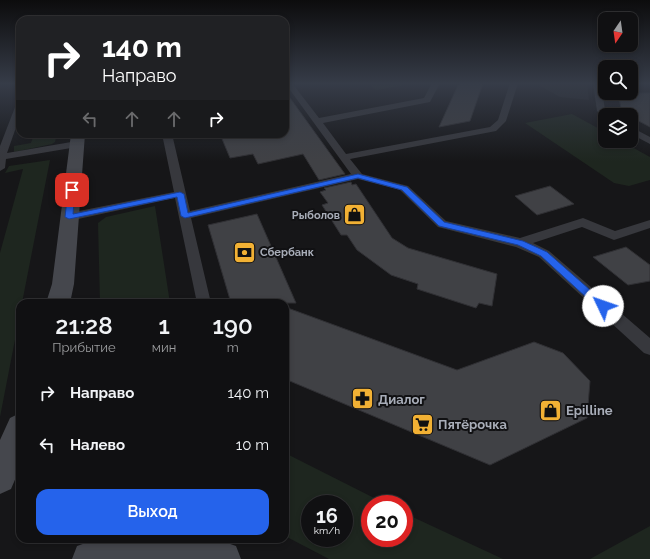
<!DOCTYPE html>
<html lang="ru">
<head>
<meta charset="utf-8">
<style>
	body { margin:0; font-family:Raleway,sans-serif; background:#19191b; color:#f1f3f6; height:100vh; display:flex; flex-direction:column; font-size:15px; white-space:nowrap }
	* { box-sizing:border-box; margin:0 }
	p { font-size:13px; color:#9c9d9f }
	.icon { flex:none; width:22px; height:22px; fill:none; stroke:currentColor; stroke-width:2; stroke-linecap:round; stroke-linejoin:round }
	.map { position:relative; flex:1; overflow:hidden }
	.details { position:absolute; left:16px; top:299px; width:273px; height:244px; display:flex; flex-direction:column; background:#101012; border-radius:12px; box-shadow:0 2px 6px #0003,0 0 0 1px #303032 }
	.details>* { flex:none }
	.hud { position:absolute; left:16px; top:16px; width:273px; height:122px; border-radius:12px; box-shadow:0 2px 6px #0003,0 0 0 1px #303032; background:#202124; color:#fff; overflow:hidden }
	.needle { width:26px; rotate:193deg }
	.fabs { position:absolute; left:598px; top:12px; display:grid; gap:8px }
	.fabs a { display:grid; place-items:center; width:40px; height:40px; border-radius:8px; background:#101012; box-shadow:0 2px 6px #0003,0 0 0 1px #303032; font-size:20px }
	.speed { position:absolute; left:301px; top:495px; display:flex; gap:8px; font-size:20px; font-weight:700; text-align:center }
	.speed>* { display:grid; place-content:center; width:52px; height:52px; border-radius:50%; background:#101012; box-shadow:0 2px 6px #0003,0 0 0 1px #303032; line-height:1 }
	.speed small { font-size:10px; font-weight:400 }
	.speed .limit { border:6px solid #d22; background:#fff; color:#111 }
	.pin { position:absolute; display:grid; place-items:center; width:34px; height:34px; color:#fff; margin:-17px; border-radius:8px; box-shadow:0 2px 6px #0006 }
	.me { position:absolute; width:44px; margin:-22px; rotate:312deg; stroke-linejoin:round; filter:drop-shadow(0 0 3px #0008) }
	.turn { display:flex; align-items:center; gap:14px; height:84px; padding:0 20px; font-size:18px }
	.turn .icon { width:52px; height:52px; stroke-width:2.5 }
	.turn b { display:block; font-size:28px; line-height:34px }
	.lanes { display:flex; align-items:center; height:38px; padding:0 20px; background:#0003; justify-content:center; gap:20px; direction:ltr }
	.lanes .off { opacity:.35 }
	.eta { display:flex; justify-content:space-evenly; align-items:center; height:68px; text-align:center }
	.eta b { font-size:24px; font-weight:600; line-height:28px }
	.primary-button { display:flex; gap:8px; margin-top:auto; padding:8px 20px }
	.primary-button a { flex:1; height:46px; border-radius:12px; background:#2563eb; color:#fff; font-size:16px; font-weight:600; line-height:46px; text-align:center }
	ul { padding:0; list-style:none }
	li { display:flex; align-items:center; gap:12px; height:52px; padding:0 20px }
	li div { flex:1 }
	li b { display:block; font-size:15px }
	li em { font-style:normal }
	.map>svg:first-child { display:block }
	.built { fill:#222225 }
	.green { fill:#1e261f; fill-rule:evenodd }
	.building { fill:#404145; stroke:#303034 }
	.lines { fill:none; stroke-linecap:round; stroke-linejoin:round }
	.service { fill:#37383d; fill-rule:evenodd }
	.secondary { fill:#45474d; fill-rule:evenodd }
	.route { fill:#2563eb; stroke:#184099 }
	.labels { text-anchor:middle; stroke-width:4; stroke-linejoin:round; paint-order:stroke }
	.poi-label { font-size:11px; font-weight:bold; fill:#a8adb8; stroke:#111113; text-anchor:end }
	.near-poi-label { font-size:13px; font-weight:bold; fill:#a8adb8; stroke:#111113; text-anchor:start }
</style>
</head>
<body>
<div class="map">
<svg width="650" height="559" viewBox="0 0 650 559">
	<rect width="100%" height="100%" fill="#161618"/>
	<path class="built" d="M535 83H587L589 100 560 97Z"/>
	<path class="green" d="M367 83H417L376 90Z
		M572 114 605 132V141H621L650 157V180L629 186 614 183 525 123Z
		M34 134H57L55 142 52 144 14 152V146L31 143Z
		M50 160 22 303H20V314L0 417V253L23 169 5 173 9 166Z
		M155 206 170 303H100L98 223 106 217Z
		M285 453 386 504H370V538H404V513L503 559H329L285 536ZM310 504H344V538H310Z
		M650 526V559H590Z"/>
	<path class="building" d="M459 83H483L470 121 439 127Z
		M285 91 345 174 319 180 303 154 258 164 253 154 230 158 220 134H285Z
		M618 93H650V127L631 117V115L622 113Z
		M351 182 352 185 356 184 392 238 408 248 497 274 492 306 479 303 476 308 417 289 418 284 391 275 357 250 347 235H341L322 205 328 203 320 192 326 190 324 188Z
		M550 186 574 204 537 215 515 196Z
		M257 214 296 303H231L208 225Z
		M626 247 650 265V281L628 285 593 257Z
		M285 307 457 370 534 342 563 353 590 381 587 418 490 465 285 379Z"/>
	<g class="lines">
		<path class="service" d="M285 83H292L319 118 424 98 432 83H440L430 102 323 123 346 154 490 127 498 120 510 83H518L506 121 496 131 350 159 362 174 408 186 446 221 520 238 583 218 615 231 650 220V228L614 240 582 227 533 243 549 251 650 338V355L644 353 539 257 516 247 438 227 400 190 358 179 191 218 211 303H197L175 198 69 221 63 217 69 213 174 192 162 134H172L190 211 351 174Z
			M593 83H601L605 110 610 115H605V117L597 111Z
			M17 102H20V116L7 153 77 141 82 144 77 147 6 159 5 168 0 171V146Z
			M631 127 650 137V144L631 134Z"/>
		<path class="secondary" d="M71 134H85L74 284 70 303H46L52 284Z
			M20 413V468L11 489 0 494V440L10 418Z
			M97 539H216L236 546 241 559H72L77 546Z"/>
	</g>
	<linearGradient id="sky" x2="0" y2="1"><stop stop-color="#0c0c0d"/><stop offset="0.52" stop-color="#363c48"/><stop offset="1" stop-color="#363c48" stop-opacity="0"/></linearGradient>
	<rect width="650" height="161" fill="url(#sky)"/>
	<path class="route" d="M358 174 407 187 444 222 523 241 547 252 606 304 608 306 606 309H599L541 256 518 245 439 226 402 190 358 178 185 218 181 216 177 197 69 219 65 217 68 190 72 188 75 190 73 214 180 192 184 194 188 213Z"/>
	<defs>
		<symbol id="shop-square" viewBox="-11 -11 22 22"><rect x="-9" y="-9" width="18" height="18" rx="4" fill="#f2b134" stroke="#111113"/><path d="M-5-2.5h2.3a2.7 3.5 0 0 1 5.4 0H5L5.5 6h-11ZM-1.5-2.5h3a1.5 2.3 0 0 0-3 0Z" fill="#111"/></symbol>
		<symbol id="bank-square" viewBox="-11 -11 22 22"><rect x="-9" y="-9" width="18" height="18" rx="4" fill="#f2b134" stroke="#111113"/><path d="M-6-4H6V4H-6ZM0-2.3a2.3 2.3 0 1 0 0 4.6a2.3 2.3 0 1 0 0-4.6Z" fill="#111"/></symbol>
		<symbol id="pharmacy-square" viewBox="-11 -11 22 22"><rect x="-9" y="-9" width="18" height="18" rx="4" fill="#f2b134" stroke="#111113"/><path d="M-2-6h4v4h4v4h-4v4h-4v-4h-4v-4h4Z" fill="#111"/></symbol>
		<symbol id="supermarket-square" viewBox="-11 -11 22 22"><rect x="-9" y="-9" width="18" height="18" rx="4" fill="#f2b134" stroke="#111113"/><path d="M-6-5.5h2.5l.6 2H6L4.5 2H-2.5L-4.4-4H-6ZM-1.5 3.2a1.3 1.3 0 1 0 .1 0ZM3 3.2a1.3 1.3 0 1 0 .1 0Z" fill="#111"/></symbol>
	</defs>
	<g fill-rule="evenodd">
		<use href="#shop-square" x="342" y="202" width="25" height="25"/>
		<use href="#bank-square" x="232" y="240" width="25" height="25"/>
		<use href="#pharmacy-square" x="350" y="386" width="25" height="25"/>
		<use href="#shop-square" x="538" y="398" width="25" height="25"/>
		<use href="#supermarket-square" x="410" y="412" width="25" height="25"/>
	</g>
	<g class="labels">
		<g class="poi-label">
			<text x="340" y="219">Рыболов</text>
			<text x="260" y="256" text-anchor="start">Сбербанк</text>
		</g>
		<g class="near-poi-label">
			<text x="378" y="404">Диалог</text>
			<text x="566" y="415">Epilline</text>
			<text x="438" y="429">Пятёрочка</text>
		</g>
	</g>
</svg>
<div class="fabs">
<a><svg class="needle" viewBox="-14 -14 28 28"><path d="M0-13l5 13h-10z" fill="#e53935"/><path d="M0 13l5-13h-10z" fill="#9c9d9f"/></svg></a>
<a><svg class="icon" aria-label="search" viewBox="0 0 24 24"><circle cx="10" cy="10" r="6"/><path d="M15 15l6 6"/></svg></a>
<a><svg class="icon" aria-label="layers" viewBox="0 0 24 24"><path d="M12 4l9 5-9 5-9-5zM3 14l9 5 9-5"/></svg></a>
</div>
<div class="speed"><div>16<small>km/h</small></div><div class="limit">20</div></div>
<div class="pin" style="left:72px;top:190px;background:#d93025"><svg class="icon" aria-label="arrive" viewBox="0 0 24 24"><path d="M6 21V4h12l-3 4 3 4H6"/></svg></div>
<svg class="me" style="left:603px;top:306px" viewBox="-20 -20 40 40"><circle r="19" fill="#fff"/><path d="M0-13L10 11 0 6-10 11z" fill="#2563eb"/></svg>
<div class="hud">
<div class="turn"><svg class="icon" aria-label="right" viewBox="0 0 24 24"><path d="M7 20v-9h11M14 6l5 5-5 5"/></svg><div><b>140 m</b>Направо</div></div>
<div class="lanes"><svg class="icon off" aria-label="left" viewBox="0 0 24 24"><path d="M17 20v-9H6M10 6l-5 5 5 5"/></svg><svg class="icon off" aria-label="ahead" viewBox="0 0 24 24"><path d="M12 20V5M6 11l6-6 6 6"/></svg><svg class="icon off" aria-label="ahead" viewBox="0 0 24 24"><path d="M12 20V5M6 11l6-6 6 6"/></svg><svg class="icon" aria-label="right" viewBox="0 0 24 24"><path d="M7 20v-9h11M14 6l5 5-5 5"/></svg></div>
</div>
<section class="details">
<div class="eta">
<div><b>21:28</b><p>Прибытие</p></div>
<div><b>1</b><p>мин</p></div>
<div><b>190</b><p>m</p></div>
</div>
<ul>
<li><svg class="icon" aria-label="right" viewBox="0 0 24 24"><path d="M7 20v-9h11M14 6l5 5-5 5"/></svg><div><b>Направо</b></div><em>140 m</em></li>
<li><svg class="icon" aria-label="left" viewBox="0 0 24 24"><path d="M17 20v-9H6M10 6l-5 5 5 5"/></svg><div><b>Налево</b></div><em>10 m</em></li>
</ul>
<div class="primary-button"><a>Выход</a></div>
</section>
</div>
</body>
</html>
